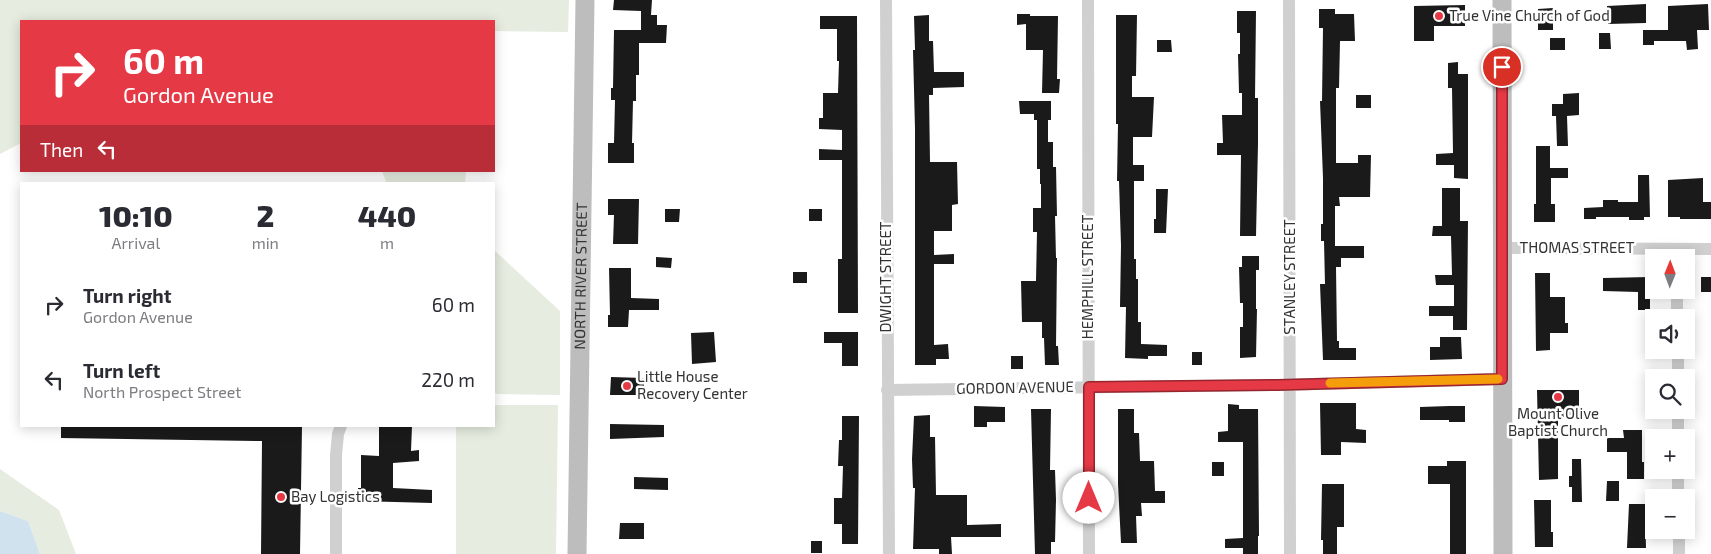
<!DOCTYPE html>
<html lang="en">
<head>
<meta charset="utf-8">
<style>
	body { margin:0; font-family:"Exo 2",sans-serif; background:#f7f7f7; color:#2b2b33; height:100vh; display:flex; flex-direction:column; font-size:19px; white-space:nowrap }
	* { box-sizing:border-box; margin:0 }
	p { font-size:16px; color:#7c7c81 }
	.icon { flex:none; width:28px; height:28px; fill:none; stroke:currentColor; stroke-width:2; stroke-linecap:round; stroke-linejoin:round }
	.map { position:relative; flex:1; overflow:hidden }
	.drawer { position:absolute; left:20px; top:182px; width:475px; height:245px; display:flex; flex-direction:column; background:#fff; border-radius:0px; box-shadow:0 2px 12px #0003 }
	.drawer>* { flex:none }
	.hud { position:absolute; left:20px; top:20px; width:475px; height:152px; border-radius:0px; box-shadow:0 2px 12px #0003; background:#e63946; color:#fff; overflow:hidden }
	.needle { width:32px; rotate:1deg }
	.buttons { position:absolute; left:1645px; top:249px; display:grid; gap:10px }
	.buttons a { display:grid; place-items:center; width:50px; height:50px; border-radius:0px; background:#fff; box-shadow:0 2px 12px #0003; font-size:25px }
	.pin { position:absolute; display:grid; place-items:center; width:42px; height:42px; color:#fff; margin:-21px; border:2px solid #fff; border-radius:50%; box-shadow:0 1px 5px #0007 }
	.me { position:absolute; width:55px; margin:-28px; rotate:0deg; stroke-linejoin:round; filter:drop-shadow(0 0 4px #0008) }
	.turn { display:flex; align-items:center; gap:18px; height:105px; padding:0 20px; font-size:22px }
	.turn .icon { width:65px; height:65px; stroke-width:2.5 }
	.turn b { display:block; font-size:35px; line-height:42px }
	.then { display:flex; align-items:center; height:48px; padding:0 20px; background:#0003; gap:10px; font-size:19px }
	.eta { display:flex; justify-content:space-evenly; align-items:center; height:85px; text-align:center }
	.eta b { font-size:30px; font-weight:800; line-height:35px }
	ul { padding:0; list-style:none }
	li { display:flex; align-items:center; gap:15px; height:75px; padding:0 20px }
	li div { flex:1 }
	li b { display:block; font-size:19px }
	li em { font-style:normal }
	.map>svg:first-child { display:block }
	.green { fill:#e6ecdf }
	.water { fill:#cfe2ee }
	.building { fill:#1a1a1a }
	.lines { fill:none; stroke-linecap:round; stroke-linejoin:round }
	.street { stroke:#d0d0d0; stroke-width:12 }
	.secondary { stroke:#bdbdbd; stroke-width:19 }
	.route-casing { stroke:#96252e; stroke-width:12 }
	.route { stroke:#e63946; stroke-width:9 }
	.slow { stroke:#f59e0b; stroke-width:9 }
	.poi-dot { fill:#e63946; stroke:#fff; stroke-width:2 }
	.labels { text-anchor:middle; stroke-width:5; stroke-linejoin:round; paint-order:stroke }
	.poi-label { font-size:15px; fill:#333; stroke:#fff; text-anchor:start }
	.street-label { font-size:15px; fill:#333; stroke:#fff }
</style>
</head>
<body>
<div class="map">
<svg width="1711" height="554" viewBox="0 0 1711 554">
	<rect width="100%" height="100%" fill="#fff"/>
	<path class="green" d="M0 0H569L568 32 494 31V21H21V143L0 154Z
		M382 171H466L465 184H387Z
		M494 250 560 311V395L497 394 494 392Z
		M494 405H558L556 554H456V426H494Z
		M0 469 59 510 76 554H40L28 521 0 511Z"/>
	<path class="water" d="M0 511 28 521 40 554H0Z"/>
	<path class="building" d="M614 0H652L651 15H657V25H667L666 43H639V75H636V101H633L632 143H634V163H608V143H614L615 100H611V88H613L614 30H641V11L613 10Z
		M1646 4V23L1608 24 1607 6Z
		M1708 4 1709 30H1697L1698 49 1687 50 1686 41H1654V45H1643V30H1668V6Z
		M1465 5V26H1434V41H1414V6Z
		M1553 8V30H1538V9Z
		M1319 9H1335V14H1354L1355 41H1340L1339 88H1336V163H1358V155H1371L1370 197H1339L1340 206H1335V246H1364V258H1341V267H1336L1337 341H1339V348H1356V360H1323L1320 284H1325L1324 241H1321V224H1323V178L1320 101H1322L1323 28H1319Z
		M1237 11H1256L1255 98H1258V144L1256 236H1240L1241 155H1217V143H1223L1222 115H1242V93H1239L1238 54H1240V33H1237Z
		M1017 14H1030V16H1058L1057 79H1060L1059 93H1042L1043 50H1026V24L1017 25Z
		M929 15V41H933L934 72H964V87L933 88V95H929L930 162H957L958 204 952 205V231H934V255L954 254V264H934V345L948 344 949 359H936V365H915V129L913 50H915L914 16Z
		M1116 15H1137L1136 76H1132V97H1154L1152 137H1133V165H1144V181H1134V259H1136V279H1138V322H1141V344L1167 345V356H1148V359L1125 358 1126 307H1120L1121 246 1119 181H1117L1118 124H1116Z
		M820 16H857L858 313H838V259H842V160H819V149L842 150V130L819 129V118H823V93H838L839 61H837V29H820Z
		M1599 33H1610L1611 49H1599Z
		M1550 38H1565V50H1550Z
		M1157 40H1171L1172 52H1157Z
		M1458 62V74H1468V179L1454 178V165H1436V154L1453 153 1452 88H1448V63Z
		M1579 93V115L1567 116 1568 146H1557L1556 116H1552V104H1563V94Z
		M1356 95H1371V108H1356Z
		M1019 101H1051V120H1048V142H1053V167H1056L1057 216H1055L1056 258H1057L1056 346H1058L1059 365H1045L1044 338H1042V322H1022L1021 281H1036L1037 232H1033V208H1041V184H1040V169H1037V120H1034V114H1020Z
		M1536 146H1550V168H1568V178H1551V204H1555V222H1534V204H1536Z
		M1638 175H1649L1650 217H1644V220H1629V217H1596V219H1584V208L1603 207V200H1618V202H1638Z
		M1703 178V202H1711V219H1680V217H1668V180Z
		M1442 188H1460V221H1468L1467 330H1453V316H1429V306H1454V285H1436L1435 275H1452L1451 236H1432L1433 226H1442Z
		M1156 189H1168L1166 233H1154V219H1156Z
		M608 199H639L638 244H613L614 215H608Z
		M665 209H680L679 222H665Z
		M809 209H822V221H809Z
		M1242 256H1259V270H1256V309H1257L1256 357 1240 358V327H1243V303H1240L1239 267H1242Z
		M656 257 672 258 671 268 656 267Z
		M609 268H631V298L659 299V310H629L628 327H608V315H610Z
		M793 272H807V283H793Z
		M1535 273H1550V297H1565V323H1568V333H1550V350L1536 351Z
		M1650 277V310H1638V292L1603 291V278Z
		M1701 277H1711V292H1701Z
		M714 332 716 362 692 364 691 333Z
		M824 332H858V366H842V343H824Z
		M1440 337H1461L1462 359 1430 360V347H1440Z
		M1192 352H1202V365H1192Z
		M1011 356H1023V369H1011Z
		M611 377 644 378V395H610Z
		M1537 390H1579V417H1558V479L1539 480Z
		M1320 403H1356V429L1366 430V443L1341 442V455H1321Z
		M1228 404 1239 405V409H1258L1259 536H1258V554H1243V548H1225V539L1243 538V442H1218V432L1228 431Z
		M974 406 1005 407V422H987V427H974Z
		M1449 406H1465V422H1449V420H1420V407Z
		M1031 409H1051L1050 470H1055L1056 500 1055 542H1051V554H1035Z
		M1118 409H1134V433H1139L1140 461H1154L1155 491H1165V503H1141L1142 516H1136L1137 543H1121L1118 484Z
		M930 415V437H935L936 495H967V525L1001 524V537H951L952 554H939V549H913L915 488H913L912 459 914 416Z
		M842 416H859L858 544H842V524H834V498H842L843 466H838L839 440H842Z
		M610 424 664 425V437L610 439Z
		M61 426H302L300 554H261L262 441 61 438Z
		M379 426H412L411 451 419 450V461L393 463V488L432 490V503L358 501V488H361V455L379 456Z
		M1623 430H1642V462H1644V479H1627V452H1607V438H1624Z
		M1572 459H1581L1582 502H1572V487H1569V476H1572Z
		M1447 461H1466V554H1450V484H1428V466H1447Z
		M1212 462H1224V476H1212Z
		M634 477 668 478V490L634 489Z
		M1607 481H1619V501H1606Z
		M1322 484H1344V527H1337V554H1323V540H1321Z
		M1534 500H1551V532H1553V547H1535Z
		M1629 504H1645L1646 548H1627Z
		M620 523H644V539H619Z
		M811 541H822V553H811Z"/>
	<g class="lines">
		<path class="street" d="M886 0 889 554
			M1088 0 1089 554
			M1289 0 1290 554
			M1502 248 1711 249
			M1677 290V318
			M1678 350V378
			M887 390 1277 385 1502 379
			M1678 410V438
			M1678 470V498
			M1679 530V554
			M336 554V455L338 434 341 426"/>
		<g class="secondary">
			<path d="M1502 0 1503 554"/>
			<path id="s1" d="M577 554 585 0"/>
		</g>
	</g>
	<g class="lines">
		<defs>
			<path id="route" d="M1089 498V387L1277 385 1502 379V67"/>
		</defs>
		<use href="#route" class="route-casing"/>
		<use href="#route" class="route"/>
		<path class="slow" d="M1330 383 1498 379"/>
	</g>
	<g class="poi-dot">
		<circle cx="1439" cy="16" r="5"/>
		<circle cx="627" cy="386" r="5"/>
		<circle cx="1558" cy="397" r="5"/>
		<circle cx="281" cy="497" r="5"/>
	</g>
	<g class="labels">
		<g class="poi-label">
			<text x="1449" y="21">True Vine Church of God</text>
			<text x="637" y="382">Little House<tspan x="637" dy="17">Recovery Center</tspan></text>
			<text x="1558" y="419" text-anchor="middle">Mount Olive<tspan x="1558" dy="17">Baptist Church</tspan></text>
			<text x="291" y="502">Bay Logistics</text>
		</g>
		<g class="street-label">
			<text x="1577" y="253">THOMAS STREET</text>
			<text dy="5" stroke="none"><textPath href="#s1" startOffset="278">NORTH RIVER STREET</textPath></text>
			<text transform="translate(886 277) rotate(-90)" y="5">DWIGHT STREET</text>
			<text transform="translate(1088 277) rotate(-90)" y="5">HEMPHILL STREET</text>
			<text transform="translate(1290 277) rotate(-90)" y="5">STANLEY STREET</text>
			<text transform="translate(1015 388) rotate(-1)" y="5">GORDON AVENUE</text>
		</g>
	</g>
</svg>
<div class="buttons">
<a><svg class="needle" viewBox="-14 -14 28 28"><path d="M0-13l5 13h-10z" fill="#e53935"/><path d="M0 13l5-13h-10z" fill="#7c7c81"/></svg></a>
<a><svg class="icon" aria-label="sound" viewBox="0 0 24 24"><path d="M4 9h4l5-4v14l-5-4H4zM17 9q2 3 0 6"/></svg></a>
<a><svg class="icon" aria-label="search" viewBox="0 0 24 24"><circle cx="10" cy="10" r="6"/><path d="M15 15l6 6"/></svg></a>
<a>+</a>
<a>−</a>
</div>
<div class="pin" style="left:1502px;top:67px;background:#d93025"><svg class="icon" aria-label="arrive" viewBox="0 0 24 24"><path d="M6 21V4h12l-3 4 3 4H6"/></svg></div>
<svg class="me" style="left:1089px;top:498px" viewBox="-20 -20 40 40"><circle r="19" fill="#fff"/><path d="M0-13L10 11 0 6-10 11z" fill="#e63946"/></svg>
<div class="hud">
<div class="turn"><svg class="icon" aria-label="right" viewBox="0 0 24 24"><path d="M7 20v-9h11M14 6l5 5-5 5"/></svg><div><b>60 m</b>Gordon Avenue</div></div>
<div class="then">Then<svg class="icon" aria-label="left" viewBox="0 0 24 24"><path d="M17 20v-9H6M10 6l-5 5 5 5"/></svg></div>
</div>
<section class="drawer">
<div class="eta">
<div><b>10:10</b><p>Arrival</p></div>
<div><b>2</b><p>min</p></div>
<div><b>440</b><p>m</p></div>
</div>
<ul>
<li><svg class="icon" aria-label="right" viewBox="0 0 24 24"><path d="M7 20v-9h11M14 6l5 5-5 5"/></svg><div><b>Turn right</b><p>Gordon Avenue</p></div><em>60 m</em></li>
<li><svg class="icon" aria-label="left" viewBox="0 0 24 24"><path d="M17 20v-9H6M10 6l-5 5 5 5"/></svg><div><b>Turn left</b><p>North Prospect Street</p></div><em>220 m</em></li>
</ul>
</section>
</div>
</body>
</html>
